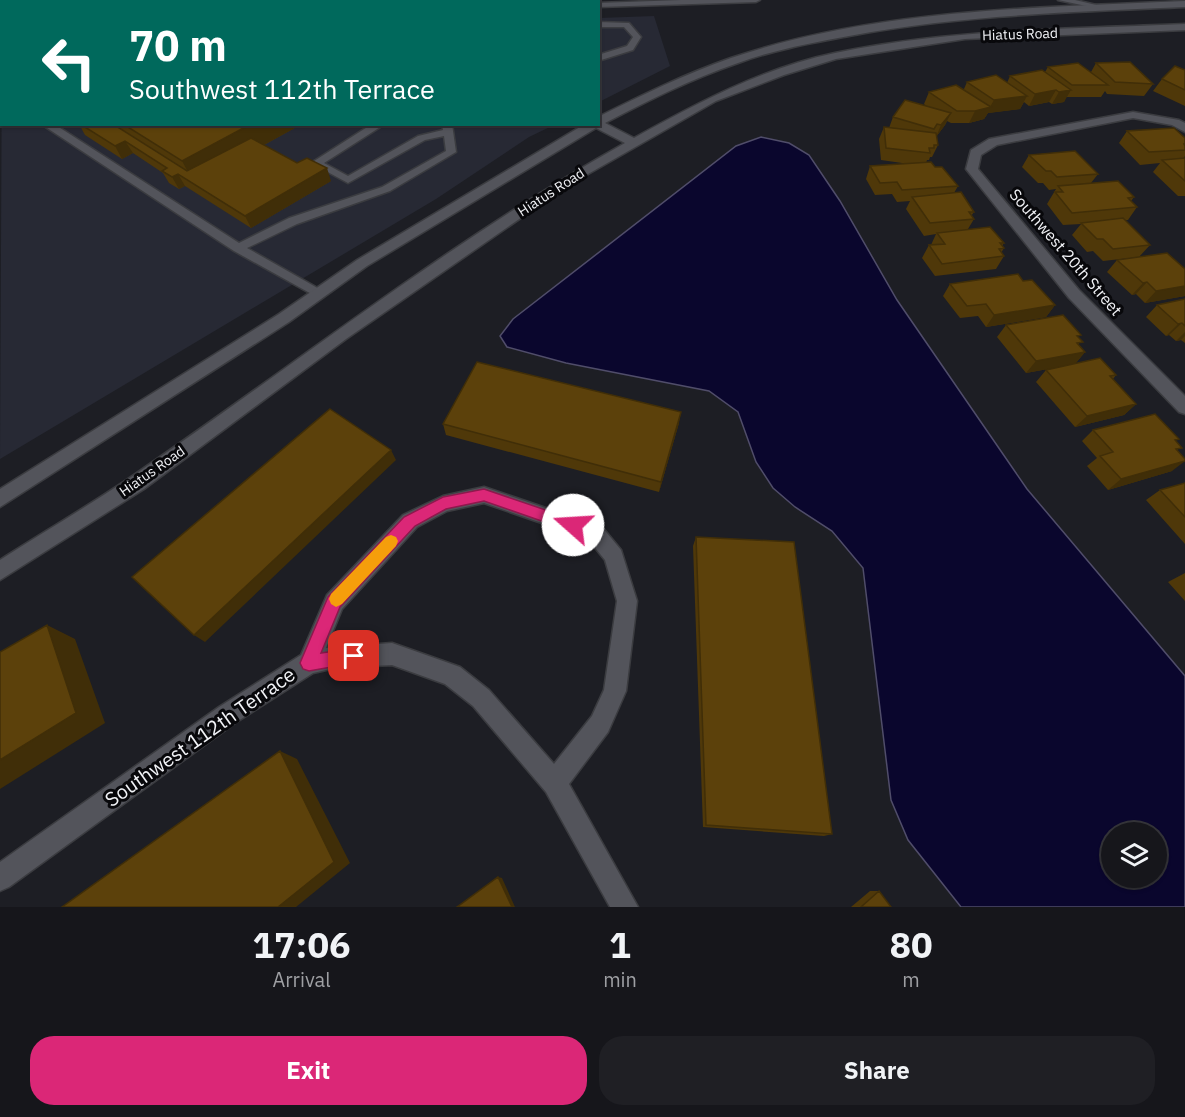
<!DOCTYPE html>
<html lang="en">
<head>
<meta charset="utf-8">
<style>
	body { margin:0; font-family:"IBM Plex Sans",sans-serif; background:#1f1f24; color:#f1f3f6; height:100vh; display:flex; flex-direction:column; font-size:22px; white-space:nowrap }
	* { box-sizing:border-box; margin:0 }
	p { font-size:20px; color:#9e9fa3 }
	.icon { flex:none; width:33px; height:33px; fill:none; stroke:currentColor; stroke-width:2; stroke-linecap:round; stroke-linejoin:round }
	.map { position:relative; height:907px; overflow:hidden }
	.sheet { display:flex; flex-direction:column; background:#16161b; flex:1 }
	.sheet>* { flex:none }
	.top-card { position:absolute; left:0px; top:0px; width:600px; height:126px; box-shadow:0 2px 4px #0004,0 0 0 2px #35353a; background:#00695c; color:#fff; overflow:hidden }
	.buttons { position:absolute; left:1101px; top:822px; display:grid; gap:12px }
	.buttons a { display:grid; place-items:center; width:66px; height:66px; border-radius:50%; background:#16161b; box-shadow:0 2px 4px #0004,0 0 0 2px #35353a; font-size:30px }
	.pin { position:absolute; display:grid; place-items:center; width:51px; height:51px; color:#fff; margin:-26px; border-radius:12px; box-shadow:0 3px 9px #0006 }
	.me { position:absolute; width:66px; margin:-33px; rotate:289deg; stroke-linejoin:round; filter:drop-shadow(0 0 4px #0008) }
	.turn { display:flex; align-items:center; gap:21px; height:126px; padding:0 30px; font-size:27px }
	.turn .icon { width:78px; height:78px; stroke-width:2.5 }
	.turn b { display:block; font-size:42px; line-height:51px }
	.eta { display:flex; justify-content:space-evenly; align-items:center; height:102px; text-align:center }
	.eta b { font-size:36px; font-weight:700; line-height:42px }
	.button { display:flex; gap:12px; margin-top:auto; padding:12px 30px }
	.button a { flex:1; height:69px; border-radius:24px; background:#db2777; color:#fff; font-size:24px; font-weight:700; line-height:69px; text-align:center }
	.button a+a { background:#1f1f24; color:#f1f3f6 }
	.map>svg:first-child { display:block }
	.built { fill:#272934 }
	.water { fill:#0a062d; stroke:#504d6a; stroke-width:1.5; fill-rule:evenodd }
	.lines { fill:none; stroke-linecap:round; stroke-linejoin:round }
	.service-casing { stroke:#3b3c40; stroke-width:3 }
	.minor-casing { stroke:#3b3c40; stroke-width:3 }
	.secondary-casing { stroke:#3b3c40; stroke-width:3 }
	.service { fill:#53545b; fill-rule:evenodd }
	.minor { fill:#53545b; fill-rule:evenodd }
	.secondary { fill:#53545b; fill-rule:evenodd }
	.wall { fill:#4f3809 }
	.shaded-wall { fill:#402e08 }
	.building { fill:#5c410b; stroke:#402e08; stroke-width:1.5 }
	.route { fill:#db2777; stroke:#8e194d; stroke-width:1.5 }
	.slow { fill:#f59e0b }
	.labels { text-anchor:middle; stroke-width:6; stroke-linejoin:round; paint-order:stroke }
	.far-street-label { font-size:14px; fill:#f2f3f7; stroke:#08080b }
	.street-label { font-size:16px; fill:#f2f3f7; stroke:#08080b }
	.near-street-label { font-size:20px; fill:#f2f3f7; stroke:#08080b }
</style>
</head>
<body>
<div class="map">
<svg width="1185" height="907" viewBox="0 0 1185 907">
	<rect width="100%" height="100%" fill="#1d1e24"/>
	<path class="built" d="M654 16 670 66 599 102V18Z
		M2 34V124L554 125 529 137 436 199 0 459Z"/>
	<path class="water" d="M761 137 789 143 809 155 840 201 897 300 1027 489 1185 676V907H961L908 840 891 800 863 568 832 531 795 507 773 488 756 462 738 412 709 391 566 363 507 347 500 336 513 319 736 146ZM1112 832H1156V878H1112Z"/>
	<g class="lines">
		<defs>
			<path id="service" d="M220 0H228L219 2Z
				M436 0H444V2H436Z
				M522 0H530V2H522Z
				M681 0H760L756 2 598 7V3Z
				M1058 0H1075L1109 8 1105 10Z
				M598 22 629 23 641 37 633 50 598 61V55L627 46 633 37 624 27H598Z
				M0 24H2V28H0Z
				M0 40H2V46H0Z
				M0 99H2V105H0Z
				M41 124H54L239 243 289 218 382 187 446 151 444 136 425 140 348 183 311 163 372 124H385L324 163 348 176 418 136 443 130 442 124H452L456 152 390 191 297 224 247 248 321 290 323 293 321 296 317 297 234 251Z"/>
			<path id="minor" d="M1133 112 1179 120 1185 123V132L1172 125 1133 118 997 145 981 155 978 169 1079 290 1185 396V414L1179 412 1069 298 966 169 971 150 989 139Z
				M484 487 602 527 621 550 637 601 626 691 608 732 569 784 638 907H610L546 792 473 706 445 684 392 665 335 668 313 673 235 723 9 887 0 891V862L219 707 301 655 327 595 403 515 443 496ZM484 503 588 539 605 560 617 601 604 690 592 716 554 764 489 690 460 667 392 643 326 648 342 609 417 527 447 511Z"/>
			<path id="secondary" d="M1185 1V7C1073 12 959 15 849 36 812 43 773 50 738 63 691 79 649 100 605 123L634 138C697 103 763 68 835 53 950 29 1068 29 1185 24V30L965 39 836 59 784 75 716 101 567 186 346 339 144 489 0 580V560C44 532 88 506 131 477 295 365 451 240 625 143L596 128 367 266 289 322 0 507V489L279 314 357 260 585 124H598V117C642 95 685 74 731 58 875 9 1034 8 1185 1Z"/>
		</defs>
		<use href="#service" class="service-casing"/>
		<use href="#minor" class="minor-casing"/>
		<use href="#secondary" class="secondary-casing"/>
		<use href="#service" class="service"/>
		<use href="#minor" class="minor"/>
		<use href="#secondary" class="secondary"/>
	</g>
	<path class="wall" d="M0 43H2V87H0Z
		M1096 63 1153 84 1144 96 1107 94 1105 91 1101 97H1066L1064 102 1052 104 1049 102 1029 106 1024 102 1020 109 988 113 984 119 969 123H951L947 121 945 125 936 137 938 145 932 157H930L929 160H927L926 163 935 167 958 186 954 193 974 212 971 216 974 219 968 229 1004 243 1002 246 1004 248 1001 253 1004 256 996 269 935 276 922 258 929 245H931L936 234 924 236 906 209 910 201 897 202 892 194 875 195 866 179 870 166 909 164 881 160 879 139 884 127 889 128 893 117 926 106 924 104 929 92 964 89 967 82 1007 83 1010 76 1045 72 1048 67 1091 72Z
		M1185 70V106L1153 91 1162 79Z
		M79 124H302L264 145 331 181 251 228 185 186 179 189 169 183 163 173 133 153 122 159 85 135Z
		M1127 131 1185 138V156L1183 159 1185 158V196H1178L1153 172 1160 163 1140 165 1119 143Z
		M1029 155 1098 174 1091 183 1134 197 1131 201 1137 207 1128 220H1125L1150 245 1139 257 1103 261 1093 251 1087 252 1072 235 1081 224 1063 225 1047 204 1056 189 1049 190 1043 183H1038L1022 167Z
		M1117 260 1185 269V296L1145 303 1136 294 1132 295 1107 272Z
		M1023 281 1055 305 1046 317 986 327 978 316 960 318 943 296 950 284Z
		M1185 299V343L1181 340 1176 341 1169 335 1166 336 1146 317 1157 305Z
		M1006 325 1079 337V345L1085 352 1075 364 1026 373 997 337Z
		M1046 370 1116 375 1113 379 1136 404 1124 415 1075 427 1036 382Z
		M679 423 659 492 446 435 443 424Z
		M1093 430 1176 441 1178 451 1172 471 1108 490 1087 466 1097 458 1082 441Z
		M1185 483V544L1146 500 1160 490Z
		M696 537 832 834 824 836 703 827 693 546Z
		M1185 573V601L1168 582Z
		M870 891H879L891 907H851Z"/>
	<path class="shaded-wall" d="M1056 90 1049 102 1029 106 1035 94Z
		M1071 90 1064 102 1052 104 1059 92Z
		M1027 96 1020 109 988 113 984 119 969 123 975 111 990 107 994 100Z
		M951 113 945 125 936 137 941 125Z
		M251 124H302L194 183 182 161Z
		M125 141 133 153 122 159 115 146Z
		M327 168 331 181 251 228 245 216Z
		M178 174 185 186 179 189 172 177Z
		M1147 282 1136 294 1132 295 1143 283Z
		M1185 286V296L1145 303 1156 291Z
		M1055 305 1046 317 986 327 994 315Z
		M1182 323 1169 335 1166 336 1178 324Z
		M1185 332V336L1181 340 1176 341Z
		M1085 352 1075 364 1026 373 1036 361Z
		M1136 404 1124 415 1075 427 1087 416Z
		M681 412 679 423 659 492 661 482Z
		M391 450 396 460 205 642 194 635Z
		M1185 461 1172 471 1108 490 1121 479Z
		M47 625 75 639 105 723 0 789V760Z
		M280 751 297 759 350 863 296 907H278Z
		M498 877 502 878 515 907H512Z"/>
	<path class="building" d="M0 43H2V75H0Z
		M1130 62 1153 84 1115 82 1096 63Z
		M1078 63 1108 85H1072L1048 67Z
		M1175 66 1185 70V90L1162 79Z
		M1042 70 1071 90 1059 92 1056 90 1035 94 1010 76Z
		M996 75 1027 96 994 100 967 82Z
		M956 85 991 107 975 111H957L929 92Z
		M905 100 951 113 941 125 937 124 934 129 893 117Z
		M80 124H113L187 171 251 138 297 163 307 158 327 168 245 216 178 174 172 177 162 171 167 168 125 141 115 146Z
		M123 124H251L182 161Z
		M884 127 936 133 938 145H934V148H929L930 153 886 148Z
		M1174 128 1185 138V144H1184L1185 146V150L1149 152 1127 131Z
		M1075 151 1098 174 1057 177 1051 171H1046L1029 155Z
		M1185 158V181L1162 160Z
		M931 162 935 167H942L958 186 902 190 897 182 880 183 870 166Z
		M1118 181 1134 197 1128 198 1137 207 1072 213 1055 192H1063L1058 186Z
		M961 192 974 212H969L974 219 930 223 912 197Z
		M1123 218 1150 245 1113 249 1103 239H1097L1081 223Z
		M990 227 1004 243H1000L1004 248 999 249 1004 256 942 264 929 245 945 244 937 233Z
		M1167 253 1185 269V286L1156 291 1147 282 1143 283 1117 260Z
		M1018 274 1023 281 1032 280 1055 305 994 315 986 304 967 306 950 284Z
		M1185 299V326L1182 323 1178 324 1157 305Z
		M1063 315 1081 335 1077 336 1083 342 1077 343 1085 352 1036 361 1006 325Z
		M1100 358 1116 375 1110 376 1136 404 1087 416 1046 370Z
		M477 362 681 412 661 482 443 424Z
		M330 409 391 450 194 635 132 577Z
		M1155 414 1179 439 1175 440 1182 448 1176 449 1185 459V461L1121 479 1100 456 1113 452 1093 430Z
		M1185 483V517L1160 490Z
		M696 537 794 542 832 834 706 825Z
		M47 625 76 713 0 760V652Z
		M280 751 334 862 278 907H62Z
		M498 877 512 907H457Z
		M879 891 891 907H861Z"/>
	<path class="route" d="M484 489 578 521 580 525 578 530 573 532 484 501 446 509 415 526 340 607 321 653 354 648 360 650 363 656 360 662 309 671 303 669 300 663 328 597 404 517 443 497Z"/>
	<path class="slow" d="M391 535 396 537 398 541 396 546 342 604 336 607 331 604 329 599 331 594 386 537Z"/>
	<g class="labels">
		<g class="far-street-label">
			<text transform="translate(1020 34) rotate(-2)" y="5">Hiatus Road</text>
			<text transform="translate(551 192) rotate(-33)" y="5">Hiatus Road</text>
			<text transform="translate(152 471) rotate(-35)" y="5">Hiatus Road</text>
		</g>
		<g class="street-label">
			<text transform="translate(1066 252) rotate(49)" y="6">Southwest 20th Street</text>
		</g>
		<g class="near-street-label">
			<text transform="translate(200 737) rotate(-35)" y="7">Southwest 112th Terrace</text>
		</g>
	</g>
</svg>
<div class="buttons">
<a><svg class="icon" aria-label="layers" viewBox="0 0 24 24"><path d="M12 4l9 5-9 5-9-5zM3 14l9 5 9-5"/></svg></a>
</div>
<div class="pin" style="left:354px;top:656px;background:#d93025"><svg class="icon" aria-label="arrive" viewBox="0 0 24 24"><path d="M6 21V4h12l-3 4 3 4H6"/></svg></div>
<svg class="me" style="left:573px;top:525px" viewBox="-20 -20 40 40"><circle r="19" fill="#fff"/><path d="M0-13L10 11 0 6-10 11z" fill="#db2777"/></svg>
<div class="top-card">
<div class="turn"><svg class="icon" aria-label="left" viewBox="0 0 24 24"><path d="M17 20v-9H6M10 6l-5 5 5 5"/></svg><div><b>70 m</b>Southwest 112th Terrace</div></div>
</div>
</div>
<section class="sheet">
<div class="eta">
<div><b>17:06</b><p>Arrival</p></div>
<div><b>1</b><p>min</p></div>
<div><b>80</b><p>m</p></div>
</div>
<div class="button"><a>Exit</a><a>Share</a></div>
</section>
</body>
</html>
